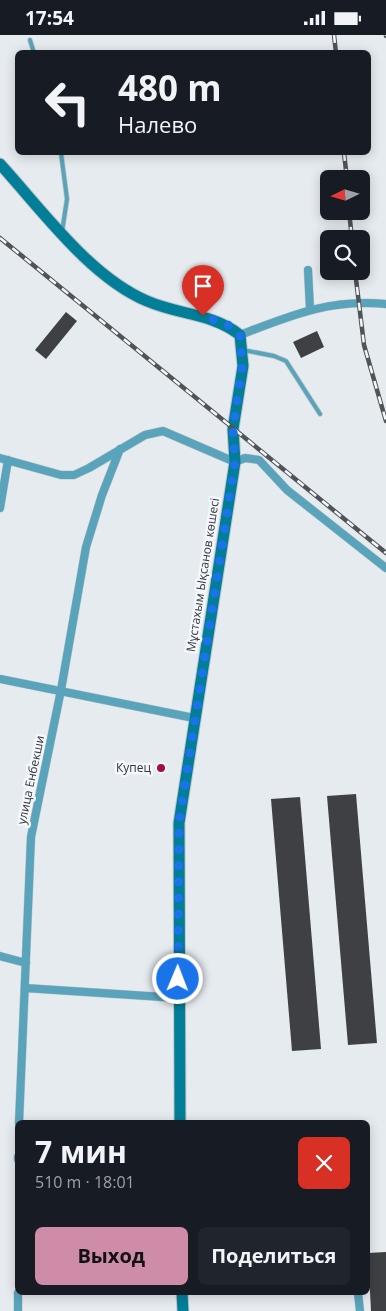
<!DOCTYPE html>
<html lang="ru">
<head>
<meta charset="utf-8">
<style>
	body { margin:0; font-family:"Open Sans",sans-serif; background:#20242c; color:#f1f3f6; height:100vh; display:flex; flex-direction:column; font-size:19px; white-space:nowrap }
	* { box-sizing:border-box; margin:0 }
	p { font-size:16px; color:#9ea1a6 }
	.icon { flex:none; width:28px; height:28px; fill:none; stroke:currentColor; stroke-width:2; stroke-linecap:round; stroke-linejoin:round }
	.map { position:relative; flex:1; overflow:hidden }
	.details { position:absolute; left:15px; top:1085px; width:355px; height:175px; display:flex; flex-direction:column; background:#171b24; border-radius:8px; box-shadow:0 2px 12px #0003 }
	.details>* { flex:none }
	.banner { position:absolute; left:15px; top:15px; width:356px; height:105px; border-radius:8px; box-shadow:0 2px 12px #0003; background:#171b24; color:#f1f3f6; overflow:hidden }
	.needle { width:32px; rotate:265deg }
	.tools { position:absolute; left:320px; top:135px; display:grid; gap:10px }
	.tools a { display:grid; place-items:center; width:50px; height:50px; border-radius:8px; background:#171b24; box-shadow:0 2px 12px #0003; font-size:25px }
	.pin { position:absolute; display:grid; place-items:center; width:42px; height:42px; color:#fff; margin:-51px -21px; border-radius:50% 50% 50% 0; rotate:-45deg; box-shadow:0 0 5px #0007 }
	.pin .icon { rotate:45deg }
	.me { position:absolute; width:55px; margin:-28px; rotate:1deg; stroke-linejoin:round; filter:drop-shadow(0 0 4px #0008) }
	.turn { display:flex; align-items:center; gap:18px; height:105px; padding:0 20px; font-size:22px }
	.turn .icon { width:65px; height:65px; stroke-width:2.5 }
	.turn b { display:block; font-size:35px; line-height:42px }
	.round { display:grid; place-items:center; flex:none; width:52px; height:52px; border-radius:8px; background:#20242c }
	.headline { display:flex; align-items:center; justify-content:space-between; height:85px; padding:0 20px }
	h1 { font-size:30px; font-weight:700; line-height:38px }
	.action { display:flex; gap:10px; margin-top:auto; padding:10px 20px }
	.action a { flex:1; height:58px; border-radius:8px; background:#ce8ca9; color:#111; font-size:20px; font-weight:700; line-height:58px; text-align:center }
	.action a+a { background:#20242c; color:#f1f3f6 }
	.status { display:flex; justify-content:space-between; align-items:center; height:35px; padding:0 25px; background:#171b24; direction:ltr }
	.status svg { height:14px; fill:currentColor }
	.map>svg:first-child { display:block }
	.building { fill:#3e4044 }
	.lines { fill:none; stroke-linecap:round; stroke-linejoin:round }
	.lane-casing { stroke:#c2c7ca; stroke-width:5.5 }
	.street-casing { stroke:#c2c7ca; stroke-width:9 }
	.secondary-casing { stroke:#c2c7ca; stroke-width:13 }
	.lane { stroke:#59a4bb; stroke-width:4 }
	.street { stroke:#59a4bb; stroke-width:8 }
	.secondary { stroke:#037e98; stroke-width:11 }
	.rail-casing { stroke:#515456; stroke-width:4.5 }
	.rail { stroke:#f4f8fc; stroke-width:2.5; stroke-dasharray:8; stroke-linecap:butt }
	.route { stroke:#1a73e8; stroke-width:9; stroke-dasharray:0 16.2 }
	.poi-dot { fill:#a30d4b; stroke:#f4f8fc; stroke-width:2 }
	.labels { text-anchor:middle; stroke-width:5; stroke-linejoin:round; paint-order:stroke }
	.street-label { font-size:12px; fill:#343638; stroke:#f4f8fc }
	.poi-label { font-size:12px; fill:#343638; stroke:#f4f8fc; text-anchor:end }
</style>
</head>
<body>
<div class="status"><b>17:54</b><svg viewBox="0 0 49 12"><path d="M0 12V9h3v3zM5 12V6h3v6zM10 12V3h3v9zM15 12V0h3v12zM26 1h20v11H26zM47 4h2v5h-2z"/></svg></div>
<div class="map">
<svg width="386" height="1276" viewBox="0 0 386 1276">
	<rect width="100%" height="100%" fill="#e6ebef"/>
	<path class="building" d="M66 277 77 286 46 324 35 315Z
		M317 296 324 312 301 323 293 307Z
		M356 759 377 1008 348 1010 327 761Z
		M300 762 321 1014 292 1016 271 764Z
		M386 1217V1276H371L368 1218Z"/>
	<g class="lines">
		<defs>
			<path id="lane" d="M30 5 34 18
				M61 118 67 164 62 197
				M243 315 274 321 286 326 320 379"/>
			<path id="street" d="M308 235 310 274
				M240 300C292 280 329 264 386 269
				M0 423 61 440H74L89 433 145 400 163 396 235 427 245 423 259 425 287 455 386 533
				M0 473 8 425
				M0 644 194 683
				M0 921 26 928
				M25 953 178 963
				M19 1088 31 802 61 655 86 512 102 460 120 414
				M18 1122V1124
				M18 1258V1276
				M358 1258 360 1276"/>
			<path id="secondary" d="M0 129C42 175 90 242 147 266 179 280 212 278 240 300L243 331 233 394 235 427 179 788 180 1088
				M182 1258 183 1276"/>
		</defs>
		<use href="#lane" class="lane-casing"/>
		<use href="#street" class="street-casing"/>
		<use href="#secondary" class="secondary-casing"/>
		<use href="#lane" class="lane"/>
		<use href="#street" class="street"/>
		<use href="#secondary" class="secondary"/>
		<defs>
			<path id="rail" d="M334 0 336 18
				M386 0V1
				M344 118 347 144
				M349 176 352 204
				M0 203 386 518
				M355 236 364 310 386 386"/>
		</defs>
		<use href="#rail" class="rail-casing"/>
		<use href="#rail" class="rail"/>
	</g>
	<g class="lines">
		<path class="route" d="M178 944 179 788 235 427 233 394 242 331 240 300 228 290 203 281"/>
	</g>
	<circle class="poi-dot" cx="161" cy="733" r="5"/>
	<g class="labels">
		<g class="street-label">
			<text transform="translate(203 540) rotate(-81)" y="4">Мұстахым Ықсанов көшесі</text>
			<text transform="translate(31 745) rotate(-78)" y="4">улица Енбекши</text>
		</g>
		<g class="poi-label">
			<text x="151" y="737">Купец</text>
		</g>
	</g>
</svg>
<div class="tools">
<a><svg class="needle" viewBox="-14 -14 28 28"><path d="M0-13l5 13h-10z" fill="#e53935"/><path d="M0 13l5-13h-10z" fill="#9ea1a6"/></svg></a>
<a><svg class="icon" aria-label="search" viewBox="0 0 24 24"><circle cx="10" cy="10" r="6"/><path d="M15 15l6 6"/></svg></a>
</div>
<div class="pin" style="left:203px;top:281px;background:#d93025"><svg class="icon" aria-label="arrive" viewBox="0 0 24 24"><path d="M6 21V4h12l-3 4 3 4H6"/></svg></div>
<svg class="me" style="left:178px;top:944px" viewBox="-20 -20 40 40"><circle r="17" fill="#1a73e8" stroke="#fff" stroke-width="3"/><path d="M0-11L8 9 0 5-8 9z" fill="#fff"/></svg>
<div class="banner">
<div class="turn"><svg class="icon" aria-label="left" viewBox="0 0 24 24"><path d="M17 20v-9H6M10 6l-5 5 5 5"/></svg><div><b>480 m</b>Налево</div></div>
</div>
<section class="details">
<div class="headline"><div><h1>7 мин</h1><p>510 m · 18:01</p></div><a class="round" style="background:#d93025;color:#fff"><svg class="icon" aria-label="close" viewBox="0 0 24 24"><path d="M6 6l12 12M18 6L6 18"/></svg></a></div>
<div class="action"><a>Выход</a><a>Поделиться</a></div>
</section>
</div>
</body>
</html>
